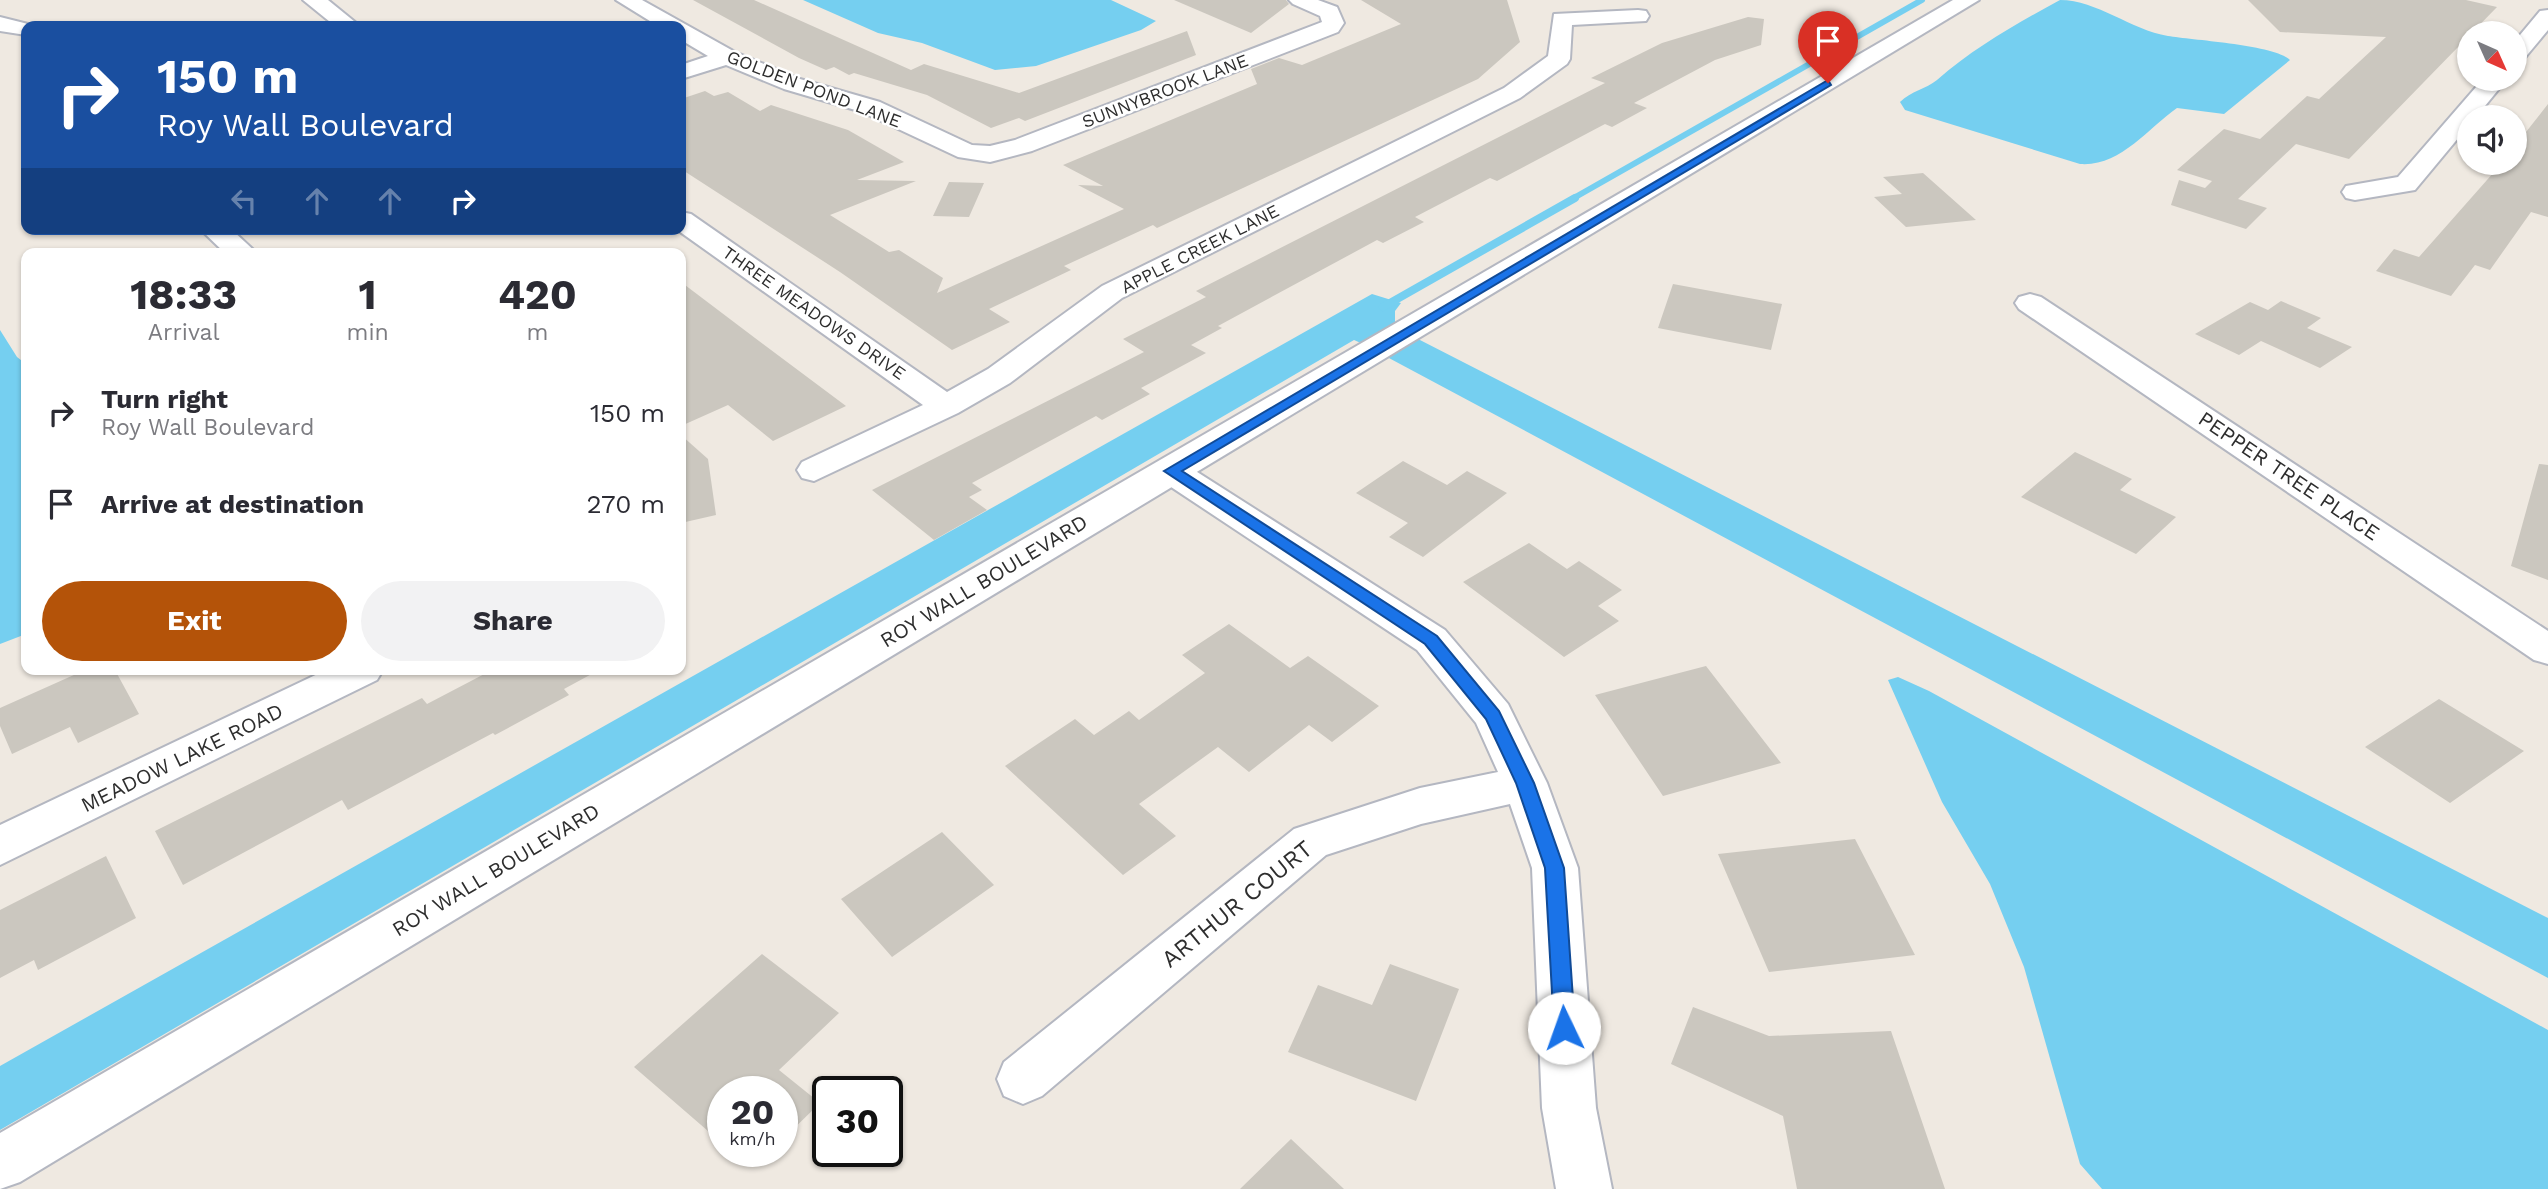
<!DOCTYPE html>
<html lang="en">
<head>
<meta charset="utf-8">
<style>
	body { margin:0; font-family:"Work Sans",sans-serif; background:#f2f2f3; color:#2b2b33; height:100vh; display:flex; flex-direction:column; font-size:26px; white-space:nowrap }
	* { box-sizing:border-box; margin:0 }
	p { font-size:23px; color:#7c7c81 }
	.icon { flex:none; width:38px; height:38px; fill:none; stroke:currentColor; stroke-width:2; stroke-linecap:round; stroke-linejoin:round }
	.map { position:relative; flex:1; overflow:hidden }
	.sheet { position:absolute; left:21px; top:248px; width:665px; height:427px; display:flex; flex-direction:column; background:#fff; border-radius:14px; box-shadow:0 2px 5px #0004 }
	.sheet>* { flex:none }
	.hud { position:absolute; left:21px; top:21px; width:665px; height:214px; border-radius:14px; box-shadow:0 2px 5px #0004; background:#1a4fa0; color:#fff; overflow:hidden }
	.needle { width:46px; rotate:135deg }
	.controls { position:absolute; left:2457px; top:21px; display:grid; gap:14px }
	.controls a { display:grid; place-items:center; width:70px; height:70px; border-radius:50%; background:#fff; box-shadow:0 2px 5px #0004; font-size:35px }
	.speed { position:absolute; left:707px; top:1076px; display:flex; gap:14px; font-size:35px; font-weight:700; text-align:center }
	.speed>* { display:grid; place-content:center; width:91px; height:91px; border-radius:50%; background:#fff; box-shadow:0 2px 5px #0004; line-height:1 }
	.speed small { font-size:18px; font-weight:400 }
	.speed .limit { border:4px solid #111; border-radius:10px; background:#fff; color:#111 }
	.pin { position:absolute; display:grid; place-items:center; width:60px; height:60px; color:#fff; margin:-72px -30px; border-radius:50% 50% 50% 0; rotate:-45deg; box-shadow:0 0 7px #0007 }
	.pin .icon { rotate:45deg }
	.me { position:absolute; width:77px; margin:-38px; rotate:357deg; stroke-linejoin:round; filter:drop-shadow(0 0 5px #0008) }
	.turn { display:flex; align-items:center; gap:24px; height:147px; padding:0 21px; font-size:32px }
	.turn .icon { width:91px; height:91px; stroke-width:2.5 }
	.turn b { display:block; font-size:49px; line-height:60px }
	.lanes { display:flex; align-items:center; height:66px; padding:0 21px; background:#0003; justify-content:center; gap:35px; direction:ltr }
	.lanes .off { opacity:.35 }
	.eta { display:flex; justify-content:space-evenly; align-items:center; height:119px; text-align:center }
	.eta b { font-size:42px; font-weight:700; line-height:49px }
	.cta { display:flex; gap:14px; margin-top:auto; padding:14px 21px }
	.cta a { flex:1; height:80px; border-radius:42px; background:#b45309; color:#fff; font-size:28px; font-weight:700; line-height:80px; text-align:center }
	.cta a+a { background:#f2f2f3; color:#2b2b33 }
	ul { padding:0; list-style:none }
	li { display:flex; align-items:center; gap:21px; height:91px; padding:0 21px }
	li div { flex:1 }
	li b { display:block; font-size:26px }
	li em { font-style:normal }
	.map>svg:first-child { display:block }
	.water { fill:#75cff0 }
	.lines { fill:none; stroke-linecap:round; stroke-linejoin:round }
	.stream-far1 { stroke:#75cff0; stroke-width:6 }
	.stream { stroke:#75cff0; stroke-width:8 }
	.building { fill:#cbc7bf }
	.minor-casing { stroke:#b4b7c1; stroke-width:4 }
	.tertiary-casing { stroke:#b4b7c1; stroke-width:4 }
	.minor { fill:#fff; fill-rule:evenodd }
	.tertiary { fill:#fff; fill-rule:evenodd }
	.route { fill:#1a73e8; stroke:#114b97; stroke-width:2 }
	.labels { text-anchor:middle; stroke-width:5; stroke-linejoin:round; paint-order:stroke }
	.far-street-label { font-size:18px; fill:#2e2e2e; stroke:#fff }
	.street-label { font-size:21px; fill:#2e2e2e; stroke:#fff }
	.near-street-label { font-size:24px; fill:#2e2e2e; stroke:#fff }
</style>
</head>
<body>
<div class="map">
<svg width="2548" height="1189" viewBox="0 0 2548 1189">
	<rect width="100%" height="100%" fill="#efe9e1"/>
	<path class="water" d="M803 0H1111L1156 21 1141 30 1036 66 995 70 922 43 878 33Z
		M2060 0C2097 0 2131 30 2168 36 2192 40 2276 45 2290 60L2224 114 2177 108C2147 129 2120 167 2080 164L1905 110 1900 102C1911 91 1926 89 1937 80 1975 47 2016 24 2060 0Z
		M1372 294 1401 303 1395 311V325L1363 344 1354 340 0 1130V1066Z
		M0 330 17 357 26 364V634L0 644Z
		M1418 339 2548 918V978L1387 357Z
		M1898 677 1929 691 2548 1030V1189H2102L2080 1164 2024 967 1990 884 1942 802 1888 680Z"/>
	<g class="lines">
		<path class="stream-far1" d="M1572 199 1922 0"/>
		<path class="stream" d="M1383 307 1575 198"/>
	</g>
	<path class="building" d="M693 0H754L911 70 924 64 1019 93 1187 31 1196 55 1025 121 1019 118 991 128 927 95 854 73 849 75 834 67 826 70 799 58Z
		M1174 0H1286L1289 4 1251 33Z
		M1361 0H1507L1520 42 1478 79 1157 228 1153 225 1064 266 1071 270 989 309 1010 322 952 350 840 272 681 169V99L705 91 714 96 728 92 760 111 771 105 848 130 904 162 857 180 916 181 830 215 889 252 899 250 943 278 937 293 1124 209 1078 185 1103 186 1063 165 1257 84 1251 69 1279 58 1302 65 1401 24Z
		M2248 0H2466L2497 7 2349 159 2296 144 2238 199 2267 208 2246 229 2171 205 2179 180 2205 188 2212 181 2177 170 2224 129 2260 139 2307 96 2319 99 2386 37 2280 32Z
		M1748 17 1764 19 1761 45 1715 60 1634 103 1647 108 1612 127 1605 124 1497 181 1490 178 1415 217 1424 222 1383 243 1377 240 1218 326 1222 328 1191 345 1206 353 1141 388 1150 394 1102 420 1096 416 972 483 982 490 969 497 987 510 934 540 872 490 1144 352 1123 339 1206 297 1196 291 1605 83 1591 78 1662 43Z
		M2548 104V217L2531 212 2490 270 2475 265 2451 296 2376 271 2394 249 2419 257 2502 163H2515V146Z
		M1923 173 1976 220 1906 227 1874 197 1902 194 1883 177Z
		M949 182 984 183 969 217 933 216Z
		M681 282 755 338 846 406 773 441 728 405 681 426Z
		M1673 284 1782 304 1771 350 1658 328Z
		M2281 301 2321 318 2307 328 2352 347 2320 368 2261 341 2239 355 2195 334 2250 302 2268 310Z
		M681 435 708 459 716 515 681 523Z
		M2075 452 2132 479 2120 490 2176 517 2136 554 2021 497Z
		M1403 461 1447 485 1467 471 1507 493 1423 557 1389 537 1408 523 1356 493Z
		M2539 464 2548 465V580L2511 566Z
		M1529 543 1567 569 1579 561 1622 590 1598 606 1619 621 1564 657 1463 582Z
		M1229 624 1290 668 1308 656 1379 706 1332 742 1309 725 1249 772 1218 747 1139 804 1176 836 1123 875 1005 766 1075 719 1094 735 1129 711 1139 720 1205 673 1182 655Z
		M1706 666 1781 763 1663 796 1595 695Z
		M85 670H115L139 714 78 743 70 727 12 754 0 726V708Z
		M492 670H599L564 689 569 695 495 735 493 733 348 810 342 800 183 885 155 831 422 698 427 704Z
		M2439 699 2524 751 2450 803 2365 747Z
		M942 832 994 885 892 957 841 899Z
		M1855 839 1915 955 1769 972 1718 854Z
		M106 856 136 918 38 970 34 960 0 978V910Z
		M762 954 839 1013 779 1070 820 1103 782 1140V1092H723V1144L634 1067Z
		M1390 964 1459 989 1416 1101 1288 1052 1318 985 1372 1005Z
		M1693 1007 1769 1036 1891 1031 1945 1189H1797L1783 1116 1671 1064Z
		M1291 1139 1344 1189H1240Z"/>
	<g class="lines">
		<defs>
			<path id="minor" d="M303 0H328L360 26H335Z
				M616 0H642L735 52 800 79 880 102 972 145 990 146 1015 140 1322 22 1320 16 1293 4 1289 0H1318L1337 7 1344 23 1338 32 1032 151 990 162 958 157 862 112 784 89 726 65 681 79V65L708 56 681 40V26H658Z
				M1638 10 1646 11 1649 16 1646 21 1572 25 1570 59 1567 64 1520 98 1122 298 1010 383 958 413 814 481 802 478 797 470 802 462 923 405 676 229H681V212L691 214 947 392 988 369 1102 286 1504 88 1548 56 1554 14Z
				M2548 10V30L2523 60 2515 62V41L2540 11Z
				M0 17 36 26H26V35L0 31Z
				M2483 79H2507L2476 117H2469V125L2415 190 2355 200 2346 198 2342 192 2346 186 2398 177Z
				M200 229H231L258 254H226Z
				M2030 294 2041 297 2548 631V664L2534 660 2019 309 2015 303 2019 297Z
				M1171 460 1183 463 1445 630 1508 704 1547 783 1578 868 1596 1108 1612 1189H1556L1542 1108 1532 868 1510 804 1421 824 1326 855 1042 1096 1023 1104 1004 1096 997 1079 1004 1062 1294 829 1420 788 1498 772 1476 723 1417 650 1159 479 1154 471 1159 463Z
				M326 670H383L377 680 0 865V825Z"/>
			<path id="tertiary" d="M1953 0H1979L20 1182 0 1189V1133Z"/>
		</defs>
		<use href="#minor" class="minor-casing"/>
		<use href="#tertiary" class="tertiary-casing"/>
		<use href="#minor" class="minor"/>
		<use href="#tertiary" class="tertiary"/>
	</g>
	<path class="route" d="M1828 80 1831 85 1182 471 1437 636 1499 711 1534 783 1564 868 1575 1028 1572 1034 1564 1037 1557 1034 1554 1028 1545 868 1516 783 1486 719 1425 644 1164 471Z"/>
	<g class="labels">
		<g class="far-street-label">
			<text transform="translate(814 89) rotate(21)" y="6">GOLDEN POND LANE</text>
			<text transform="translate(1165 91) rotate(-21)" y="6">SUNNYBROOK LANE</text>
			<text transform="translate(1200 249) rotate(-27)" y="6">APPLE CREEK LANE</text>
			<text transform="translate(814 313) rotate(35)" y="6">THREE MEADOWS DRIVE</text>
		</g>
		<g class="street-label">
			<text transform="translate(2289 476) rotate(34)" y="7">PEPPER TREE PLACE</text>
			<text transform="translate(984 581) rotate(-31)" y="7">ROY WALL BOULEVARD</text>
			<text transform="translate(182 758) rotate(-26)" y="7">MEADOW LAKE ROAD</text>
			<text transform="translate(496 870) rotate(-31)" y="7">ROY WALL BOULEVARD</text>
		</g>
		<g class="near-street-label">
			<text transform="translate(1237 904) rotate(-39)" y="8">ARTHUR COURT</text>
		</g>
	</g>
</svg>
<div class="controls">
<a><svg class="needle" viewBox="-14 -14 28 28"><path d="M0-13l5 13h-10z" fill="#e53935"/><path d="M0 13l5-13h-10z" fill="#7c7c81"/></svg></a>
<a><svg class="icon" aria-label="sound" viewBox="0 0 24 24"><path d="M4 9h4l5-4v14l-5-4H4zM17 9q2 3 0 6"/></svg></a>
</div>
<div class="speed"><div>20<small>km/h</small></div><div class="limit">30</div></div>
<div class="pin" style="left:1828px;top:83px;background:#d93025"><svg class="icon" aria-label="arrive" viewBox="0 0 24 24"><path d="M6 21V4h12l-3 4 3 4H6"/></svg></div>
<svg class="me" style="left:1564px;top:1028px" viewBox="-20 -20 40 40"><circle r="19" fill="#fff"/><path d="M0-13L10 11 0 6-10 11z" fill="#1a73e8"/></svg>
<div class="hud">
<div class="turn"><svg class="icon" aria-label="right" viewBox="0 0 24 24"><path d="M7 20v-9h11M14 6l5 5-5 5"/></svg><div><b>150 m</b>Roy Wall Boulevard</div></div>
<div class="lanes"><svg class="icon off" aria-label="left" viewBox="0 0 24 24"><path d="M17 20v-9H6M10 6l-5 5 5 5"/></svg><svg class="icon off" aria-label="ahead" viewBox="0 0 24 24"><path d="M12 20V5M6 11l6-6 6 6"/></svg><svg class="icon off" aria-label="ahead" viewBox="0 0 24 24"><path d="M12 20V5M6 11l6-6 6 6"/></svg><svg class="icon" aria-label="right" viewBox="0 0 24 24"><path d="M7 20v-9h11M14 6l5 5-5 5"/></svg></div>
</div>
<section class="sheet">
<div class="eta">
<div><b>18:33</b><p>Arrival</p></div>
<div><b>1</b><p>min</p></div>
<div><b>420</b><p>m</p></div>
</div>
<ul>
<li><svg class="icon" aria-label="right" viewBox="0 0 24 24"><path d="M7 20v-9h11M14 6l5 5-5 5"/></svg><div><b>Turn right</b><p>Roy Wall Boulevard</p></div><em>150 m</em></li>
<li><svg class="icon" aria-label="arrive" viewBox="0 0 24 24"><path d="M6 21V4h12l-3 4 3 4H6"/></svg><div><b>Arrive at destination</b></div><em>270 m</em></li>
</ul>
<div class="cta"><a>Exit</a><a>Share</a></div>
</section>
</div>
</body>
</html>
